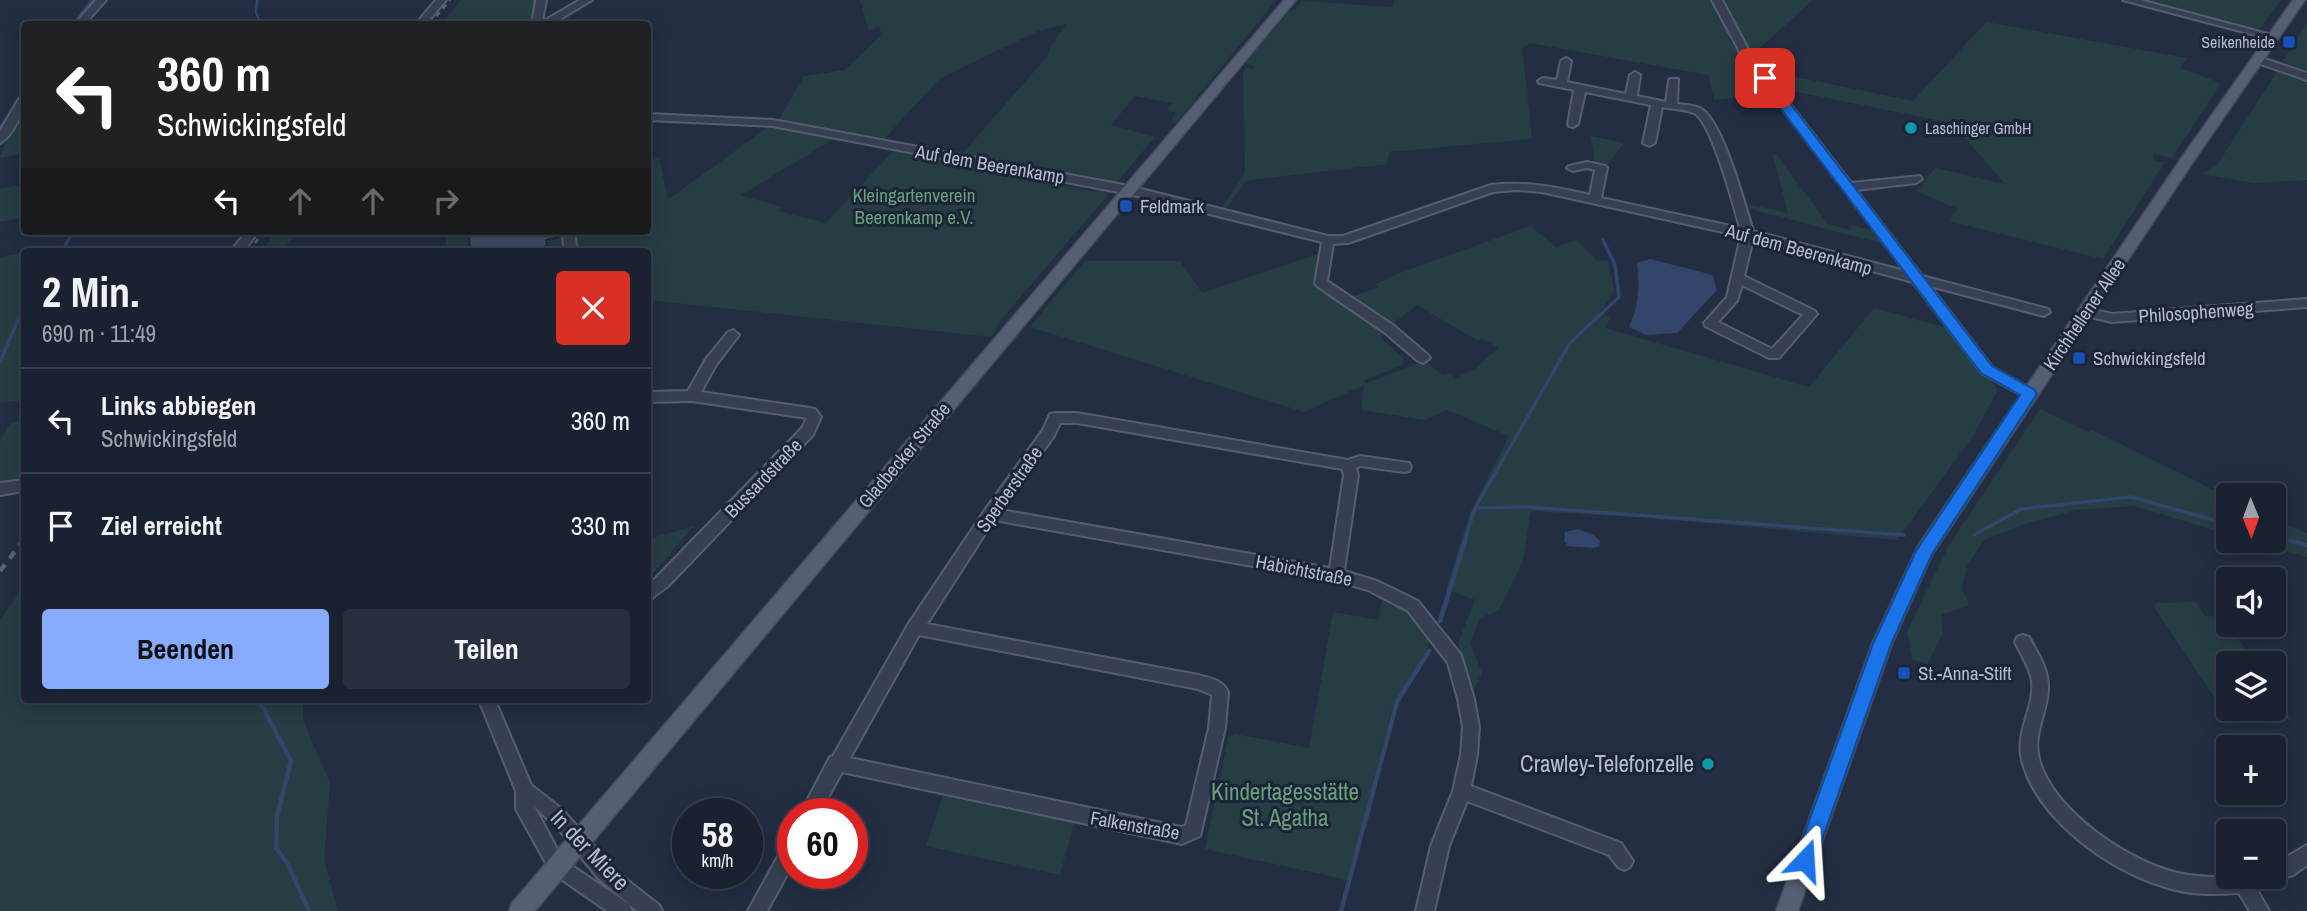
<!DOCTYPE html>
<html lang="de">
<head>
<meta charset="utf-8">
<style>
	body { margin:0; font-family:"Archivo Narrow",sans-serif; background:#272f3e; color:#f1f3f6; height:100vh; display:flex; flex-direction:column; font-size:26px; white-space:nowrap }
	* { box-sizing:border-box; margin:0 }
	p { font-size:23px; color:#9fa4ac }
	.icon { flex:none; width:38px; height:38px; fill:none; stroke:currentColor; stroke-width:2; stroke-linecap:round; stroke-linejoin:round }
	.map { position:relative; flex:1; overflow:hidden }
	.sheet { position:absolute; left:21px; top:248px; width:630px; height:455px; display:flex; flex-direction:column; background:#1a2232; border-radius:7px; box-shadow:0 4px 18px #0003,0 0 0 2px #383f4d }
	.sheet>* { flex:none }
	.hud { position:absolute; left:21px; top:21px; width:630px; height:214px; border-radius:7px; box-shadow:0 4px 18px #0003,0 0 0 2px #383f4d; background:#202124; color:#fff; overflow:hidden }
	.needle { width:46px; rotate:179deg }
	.controls { position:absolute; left:2216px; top:483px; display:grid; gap:14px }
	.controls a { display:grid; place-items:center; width:70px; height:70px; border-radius:7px; background:#1a2232; box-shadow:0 4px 18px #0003,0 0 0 2px #383f4d; font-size:35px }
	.speed { position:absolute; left:672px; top:798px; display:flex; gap:14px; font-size:35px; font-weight:700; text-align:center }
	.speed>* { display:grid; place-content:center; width:91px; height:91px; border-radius:50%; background:#1a2232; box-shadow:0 4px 18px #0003,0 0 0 2px #383f4d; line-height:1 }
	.speed small { font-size:18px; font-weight:400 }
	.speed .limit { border:10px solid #d22; background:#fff; color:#111 }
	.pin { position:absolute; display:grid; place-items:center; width:60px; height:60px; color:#fff; margin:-30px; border-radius:14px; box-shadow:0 4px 10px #0006 }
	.me { position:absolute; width:77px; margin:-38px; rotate:20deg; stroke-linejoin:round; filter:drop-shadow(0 0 5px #0008) }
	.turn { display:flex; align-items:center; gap:24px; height:147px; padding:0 21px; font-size:32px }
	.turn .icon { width:91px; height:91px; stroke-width:2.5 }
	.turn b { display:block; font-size:49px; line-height:60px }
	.lanes { display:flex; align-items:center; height:66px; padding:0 21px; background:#0003; justify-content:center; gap:35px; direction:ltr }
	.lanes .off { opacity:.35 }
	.round { display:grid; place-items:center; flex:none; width:74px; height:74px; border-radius:7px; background:#272f3e }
	.headline { display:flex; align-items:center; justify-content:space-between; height:119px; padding:0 21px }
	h1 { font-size:42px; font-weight:700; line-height:52px }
	.button { display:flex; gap:14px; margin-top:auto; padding:14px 21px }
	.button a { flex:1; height:80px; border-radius:7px; background:#87abff; color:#111; font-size:28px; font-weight:700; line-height:80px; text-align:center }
	.button a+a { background:#272f3e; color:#f1f3f6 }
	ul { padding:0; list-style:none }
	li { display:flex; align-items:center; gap:21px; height:105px; padding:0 21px; border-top:2px solid #383f4d }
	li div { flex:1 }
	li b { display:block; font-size:26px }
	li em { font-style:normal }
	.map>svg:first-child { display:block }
	.green { fill:#253e44 }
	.water { fill:#33456a }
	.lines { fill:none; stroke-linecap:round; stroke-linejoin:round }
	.stream-far2 { stroke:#33456a; stroke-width:2.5 }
	.stream-far1 { stroke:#33456a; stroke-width:3.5 }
	.stream { stroke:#33456a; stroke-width:4.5 }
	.building { fill:#414d65; stroke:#1e273a; stroke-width:2 }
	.minor-casing { stroke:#555e70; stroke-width:4 }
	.major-casing { stroke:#41495c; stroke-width:3 }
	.minor { fill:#374052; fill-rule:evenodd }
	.major { fill:#555f73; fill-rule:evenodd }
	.rail-far2 { stroke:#59647a; stroke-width:2.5; stroke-dasharray:5 5; stroke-linecap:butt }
	.rail-far1 { stroke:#59647a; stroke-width:3.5; stroke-dasharray:7 7; stroke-linecap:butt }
	.rail { stroke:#59647a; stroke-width:4.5; stroke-dasharray:8 8; stroke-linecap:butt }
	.route { fill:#1a73e8; stroke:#114b97; stroke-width:2 }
	.transit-dot { fill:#1a4fb4; stroke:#1c2538; stroke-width:2.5 }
	.culture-dot { fill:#0f9aa8; stroke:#1c2538; stroke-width:2.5 }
	.labels { text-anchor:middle; stroke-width:6; stroke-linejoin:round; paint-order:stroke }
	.far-poi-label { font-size:16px; fill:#b4bccd; stroke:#1c2538; text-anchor:end }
	.street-label { font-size:19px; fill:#b4bccd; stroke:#1c2538 }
	.park-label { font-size:19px; fill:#69a07a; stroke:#1c2538 }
	.poi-label { font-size:19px; fill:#b4bccd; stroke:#1c2538; text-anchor:start }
	.near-poi-label { font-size:23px; fill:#b4bccd; stroke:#1c2538; text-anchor:end }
	.near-park-label { font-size:23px; fill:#69a07a; stroke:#1c2538 }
	.near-street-label { font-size:23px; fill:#b4bccd; stroke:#1c2538 }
</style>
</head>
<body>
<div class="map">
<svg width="2307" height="911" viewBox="0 0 2307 911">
	<rect width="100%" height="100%" fill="#232e43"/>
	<path class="green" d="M461 0H538L534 24H442Z
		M860 0H1276L1176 123 1171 122 1175 113 1168 110 1172 103 1135 96 1111 125 1155 137 1116 183 962 154 1046 58 1051 46 1066 24 1038 31 939 79 884 139 779 120 804 76 845 70 881 35 879 26 869 31Z
		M1394 0H1714L1725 20 1729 39 1754 71H1767L1913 101 1986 22 2187 58 2180 68 2221 83 2172 158 2154 154 2153 160 2165 162 2103 259 1948 221 1958 209 1916 191 1935 168 2005 184 1952 123 1792 91 1714 100 1708 75 1530 43 1522 48 1532 139 1389 152 1387 164 1250 180 1246 181 1226 209 1220 210 1245 173 1243 74 1246 68 1253 70 1255 67 1245 63 1291 10H1295L1302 1 1393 7Z
		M1722 0H1813L1753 54 1737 32Z
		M2141 0H2281L2259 30Z
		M2307 23V70L2282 62Z
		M2278 70 2307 81V180L2254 183 2201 174 2217 165Z
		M24 109V153L0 158V156Z
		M769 126 835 138 741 195 781 207 779 211 826 223 895 149 1095 192 1101 187 1113 189 1001 320 991 337 648 300V252H577L575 231H648V161L659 158 668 200Z
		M1591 136 1624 143 1607 165 1594 162Z
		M1776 154 1828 224 1850 230 1852 225 1874 231 1884 244 1750 209 1748 204 1788 213 1773 155Z
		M20 185 24 189V217L0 222V189Z
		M1530 226 1556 247 1576 240 1597 261 1608 260 1614 291 1601 312 1610 318 1605 328 1809 387 1874 308 1952 329 1998 390 1973 436 1897 540 1649 518 1531 511 1523 561 1499 610 1480 618 1470 643 1482 673 1473 692 1457 646 1475 600 1446 589 1470 513 1509 436 1447 410 1425 420 1361 410 1364 385 1304 412 1030 327 1085 261H1180L1202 293 1321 253 1317 276 1320 290 1381 326 1377 329 1383 335 1380 337 1404 359 1402 365 1365 380V384L1416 364H1429L1442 375 1450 373 1456 378 1476 368 1498 348 1481 338 1478 341 1417 305 1390 326 1346 299 1379 287 1376 284 1397 274Z
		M277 231H298L281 252H260Z
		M447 231H562L565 252H445Z
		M24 253V400L0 403V257Z
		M2040 409 2089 432 2092 430 2228 497V534L2134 506 2077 510 2025 524 1984 540 1967 566 1962 588 1969 605 1941 615 1943 633 1927 665 1912 659 1907 631 1949 545Z
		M24 419V483L0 486V442L10 424Z
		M2273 519 2307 533V557L2251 541H2273Z
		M694 526 648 579V539Z
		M24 586V700H303V720L330 783 324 860 338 911H0V620Z
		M1382 598 1410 615 1430 637 1427 650 1393 706 1348 880 1205 849 1228 738 1235 734 1309 748 1333 612 1379 620Z
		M2196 602 2205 616 2224 617 2254 663H2228V709H2273V693L2290 719 2235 720 2227 716 2154 607 2156 603Z
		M943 795 1074 823 1060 875 926 846Z"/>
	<path class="water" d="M1650 259 1713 275 1717 290 1677 333 1646 335 1629 327C1639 306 1640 286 1637 263Z
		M1578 529 1594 535 1600 541 1599 546 1594 548 1568 546 1564 541 1565 532Z"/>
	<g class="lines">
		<path class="stream-far2" d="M257 0 256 13 261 24
			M73 24 92 0
			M1 127 24 89
			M1603 239 1605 243
			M67 243 73 231"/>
		<path class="stream-far1" d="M62 252 67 242
			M0 362 24 306
			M1475 508 1570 343 1619 297 1615 265 1604 242
			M1974 535 2021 509 2131 497 2228 524
			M2273 536 2298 543
			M1464 543 1475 508 1527 507 1904 535"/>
		<path class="stream" d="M2291 541 2307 545
			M1440 621 1465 541
			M259 700 291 761 277 816 276 848 288 865 309 911
			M1341 911 1397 702 1429 651"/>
	</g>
	<path class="building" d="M469 231H560V237L546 240 547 246 533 249V252H470Z"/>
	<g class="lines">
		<defs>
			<path id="minor" d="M96 0H106L85 24H75Z
				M436 0H446L426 24H416Z
				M536 0H546L542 22 580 0H592L552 24H532Z
				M1712 0H1722L1749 51 1851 183 1920 176 1922 179 1916 183 1856 190 1922 276 2048 309 2050 312 2044 316 1930 286 1992 367 2035 391 2037 394 2035 397H2025L1982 373 1913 282 1753 239 1744 276 1815 311 1817 314 1779 358H1769L1705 326 1704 323 1727 297 1741 236 1542 192 1516 190 1493 192 1348 243 1333 244 1327 281 1394 326 1428 355 1430 358 1423 363 1418 361 1384 332 1317 286 1315 283 1322 242 1129 194 773 126 648 120V114L773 120 1129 186 1328 236H1343L1491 185C1526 181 1556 187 1590 195L1595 170 1587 168 1573 171 1567 168 1569 166 1587 162 1605 166 1607 168 1601 198 1740 228C1734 207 1712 122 1694 113 1685 109 1671 109 1662 107L1655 143 1649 146 1643 143 1651 105 1585 92 1578 124 1573 127 1569 126 1568 124 1574 90 1539 83 1538 81 1543 78 1557 80 1561 61 1566 58 1571 61 1567 82 1626 94 1630 75 1635 72 1640 75 1637 96 1666 102 1669 81 1670 79H1678L1677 104C1684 105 1697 105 1703 110 1724 126 1745 205 1753 231L1905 271 1741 54ZM1742 285 1803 315 1772 349 1718 322 1737 301Z
				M2123 0H2140L2279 37 2274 40Z
				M2259 57 2307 73V80L2255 62 2254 60Z
				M24 96C25 110 13 136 0 143V131L19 99Z
				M247 231H259L243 252H230Z
				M562 231H574L577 252H565Z
				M2307 299V307L2112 322 2082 315 2080 312 2086 308 2112 314Z
				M733 330 739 335 716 365 701 392 810 408 815 409 821 417 813 435 668 586 648 601V586L802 428 807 418 692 401 648 402V392L688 391 706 359 728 332Z
				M1055 413H1077L1348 460 1360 456 1409 463 1411 467 1409 471 1404 472 1360 466 1356 468 1358 475 1344 571 1377 581 1418 601 1461 655 1474 699 1479 727 1477 755 1471 786 1621 843 1633 861 1630 867 1624 870 1618 867 1609 855 1467 801 1449 846 1434 911H1416L1431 846 1453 791 1461 755 1463 727 1458 699 1448 663 1408 611 1368 590 1336 581 994 520 927 624 1198 675C1210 678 1223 680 1228 692L1225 728 1200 836 1182 844 842 772 819 814H800L830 757 833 756 909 623 985 510 1043 430 1050 414ZM1060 423H1077L1342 469 1344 475 1330 568 1001 510 1054 436ZM919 635 1198 689 1212 695 1209 728 1186 825 1181 827 850 758Z
				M24 480V491L0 495V483Z
				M2023 635 2029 637C2037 652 2048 668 2048 686 2049 709 2034 730 2038 754 2048 810 2136 868 2189 875 2217 879 2245 877 2273 877V865L2307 845V865L2293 875 2256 888 2269 911H2250L2239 893C2213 895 2189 895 2165 887 2109 871 2032 816 2021 755 2017 729 2035 706 2032 681 2030 667 2021 655 2015 642L2017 637Z
				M479 700H495L531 785 562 809 617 872 659 905 662 911H638L629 905 632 911H607L551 872 516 809V791ZM534 806 559 830 598 878 629 904 563 860Z
				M793 838V864L767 911H748L787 840Z"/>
			<path id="major" d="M1284 0H1296L535 911H509L512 903Z
				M2293 0H2305L2191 165 1932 555 1892 644 1798 911H1776L1872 644 1918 546 2180 160Z"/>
		</defs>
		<use href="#minor" class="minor-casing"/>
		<use href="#major" class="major-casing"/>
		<use href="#minor" class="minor"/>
		<use href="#major" class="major"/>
		<path class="rail-far2" d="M430 24 450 0
			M255 243 265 231"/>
		<path class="rail-far1" d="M248 252 256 242
			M22 543 24 540"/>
		<path class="rail" d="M0 571 23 541"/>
	</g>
	<path class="route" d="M1765 75 1769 76 1992 366 2035 390 2037 394 1932 554 1891 644 1815 860 1812 867 1805 870 1798 867 1795 860 1873 644 1916 551 2020 395 1981 373 1760 81V76Z"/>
	<g class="transit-dot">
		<rect x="2282" y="35" width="14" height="14" rx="3.5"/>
		<rect x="1119" y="199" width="14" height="14" rx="3.5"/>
		<rect x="2072" y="351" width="14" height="14" rx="3.5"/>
		<rect x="1897" y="666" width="14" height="14" rx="3.5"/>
	</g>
	<g class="culture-dot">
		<circle cx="1911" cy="128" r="7"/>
		<circle cx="1708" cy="764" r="7"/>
	</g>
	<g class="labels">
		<g class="far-poi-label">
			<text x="2275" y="48">Seikenheide</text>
			<text x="1925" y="134" text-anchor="start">Laschinger GmbH</text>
		</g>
		<g class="street-label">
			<text transform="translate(990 164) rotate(10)" y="7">Auf dem Beerenkamp</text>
			<text transform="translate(1799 249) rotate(15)" y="7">Auf dem Beerenkamp</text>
			<text transform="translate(2196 312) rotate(-4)" y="7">Philosophenweg</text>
			<text transform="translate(2084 314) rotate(-56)" y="7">Kirchhellener Allee</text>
			<text transform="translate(904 455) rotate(-50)" y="7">Gladbecker Straße</text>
			<text transform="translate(763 478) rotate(-46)" y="7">Bussardstraße</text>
			<text transform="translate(1009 489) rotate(-55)" y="7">Sperberstraße</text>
			<text transform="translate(1304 570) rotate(11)" y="7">Habichtstraße</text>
			<text transform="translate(1135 825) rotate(10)" y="7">Falkenstraße</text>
		</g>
		<g class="park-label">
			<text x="914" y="202">Kleingartenverein<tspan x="914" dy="22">Beerenkamp e.V.</tspan></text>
		</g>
		<g class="poi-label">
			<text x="1140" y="213">Feldmark</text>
			<text x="2093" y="365">Schwickingsfeld</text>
			<text x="1918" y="680">St.-Anna-Stift</text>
		</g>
		<g class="near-poi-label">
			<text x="1694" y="772">Crawley-Telefonzelle</text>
		</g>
		<g class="near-park-label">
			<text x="1285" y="800">Kindertagesstätte<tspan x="1285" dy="26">St. Agatha</tspan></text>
		</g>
		<g class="near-street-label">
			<text transform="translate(590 850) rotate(46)" y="8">In der Miere</text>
		</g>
	</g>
</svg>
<div class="controls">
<a><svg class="needle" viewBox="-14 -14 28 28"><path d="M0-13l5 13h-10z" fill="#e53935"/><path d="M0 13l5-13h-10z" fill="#9fa4ac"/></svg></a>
<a><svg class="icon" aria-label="sound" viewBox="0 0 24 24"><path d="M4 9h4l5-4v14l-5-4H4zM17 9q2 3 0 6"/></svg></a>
<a><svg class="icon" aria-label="layers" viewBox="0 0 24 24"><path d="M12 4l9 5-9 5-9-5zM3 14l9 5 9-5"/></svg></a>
<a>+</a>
<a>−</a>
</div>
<div class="speed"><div>58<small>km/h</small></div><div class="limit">60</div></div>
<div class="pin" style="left:1765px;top:78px;background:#d93025"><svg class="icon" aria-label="arrive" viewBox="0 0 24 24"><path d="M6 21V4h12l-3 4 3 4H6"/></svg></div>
<svg class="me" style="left:1805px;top:860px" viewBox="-20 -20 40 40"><path d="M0-17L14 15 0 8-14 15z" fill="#1a73e8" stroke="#fff" stroke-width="4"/></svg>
<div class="hud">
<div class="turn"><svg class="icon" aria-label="left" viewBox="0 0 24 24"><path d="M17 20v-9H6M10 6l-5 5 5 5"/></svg><div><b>360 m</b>Schwickingsfeld</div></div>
<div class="lanes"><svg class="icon" aria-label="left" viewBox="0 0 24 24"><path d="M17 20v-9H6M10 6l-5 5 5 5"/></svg><svg class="icon off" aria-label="ahead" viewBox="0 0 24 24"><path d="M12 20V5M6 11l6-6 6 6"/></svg><svg class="icon off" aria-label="ahead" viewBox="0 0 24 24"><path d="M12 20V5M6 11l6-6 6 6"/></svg><svg class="icon off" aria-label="right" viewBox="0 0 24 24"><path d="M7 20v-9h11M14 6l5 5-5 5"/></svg></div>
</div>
<section class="sheet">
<div class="headline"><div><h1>2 Min.</h1><p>690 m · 11:49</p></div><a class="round" style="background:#d93025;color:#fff"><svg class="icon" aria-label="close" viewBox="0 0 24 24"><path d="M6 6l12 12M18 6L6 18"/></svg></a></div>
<ul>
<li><svg class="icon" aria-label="left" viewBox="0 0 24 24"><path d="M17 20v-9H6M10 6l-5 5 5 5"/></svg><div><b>Links abbiegen</b><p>Schwickingsfeld</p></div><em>360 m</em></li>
<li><svg class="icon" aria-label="arrive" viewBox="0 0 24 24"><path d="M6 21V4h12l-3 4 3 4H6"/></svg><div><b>Ziel erreicht</b></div><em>330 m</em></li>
</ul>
<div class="button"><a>Beenden</a><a>Teilen</a></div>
</section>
</div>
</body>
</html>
